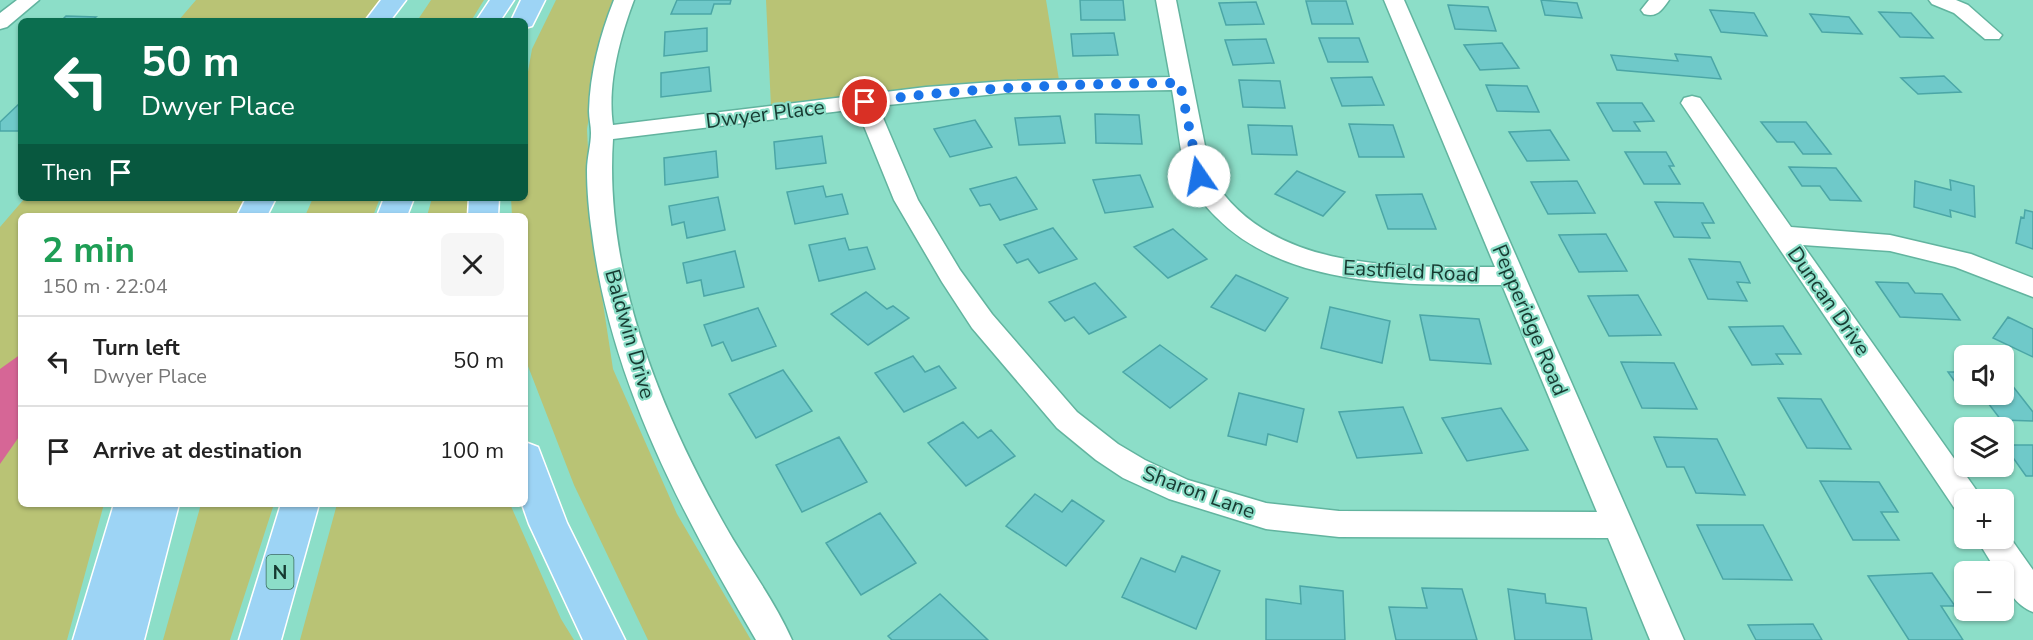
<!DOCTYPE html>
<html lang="en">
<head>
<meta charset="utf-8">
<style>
	body { margin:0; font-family:"Nunito Sans",sans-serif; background:#f6f6f6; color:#222; height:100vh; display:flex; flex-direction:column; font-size:22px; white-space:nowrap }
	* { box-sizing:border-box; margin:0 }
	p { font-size:20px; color:#767676 }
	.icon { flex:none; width:33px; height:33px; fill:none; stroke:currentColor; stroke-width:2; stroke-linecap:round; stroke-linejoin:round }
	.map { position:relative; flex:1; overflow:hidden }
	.panel { position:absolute; left:18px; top:213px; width:510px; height:294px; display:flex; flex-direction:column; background:#fff; border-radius:9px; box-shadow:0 2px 4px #0004 }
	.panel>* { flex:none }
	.top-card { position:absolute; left:18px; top:18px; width:510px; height:183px; border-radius:9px; box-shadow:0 2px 4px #0004; background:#0b6e4f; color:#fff; overflow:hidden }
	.tools { position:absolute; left:1954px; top:345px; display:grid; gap:12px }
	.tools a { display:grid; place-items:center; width:60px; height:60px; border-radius:9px; background:#fff; box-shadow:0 2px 4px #0004; font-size:30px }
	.pin { position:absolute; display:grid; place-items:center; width:51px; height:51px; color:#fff; margin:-26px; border:3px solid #fff; border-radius:50%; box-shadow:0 2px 6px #0007 }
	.me { position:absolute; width:66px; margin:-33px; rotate:348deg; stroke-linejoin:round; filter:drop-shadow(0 0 4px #0008) }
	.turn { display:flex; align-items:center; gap:21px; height:126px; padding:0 24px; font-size:27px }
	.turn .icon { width:78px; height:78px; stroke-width:2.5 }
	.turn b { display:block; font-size:42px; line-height:51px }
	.then { display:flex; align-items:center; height:57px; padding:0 24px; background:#0003; gap:12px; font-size:22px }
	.round { display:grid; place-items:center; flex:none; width:63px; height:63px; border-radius:9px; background:#f6f6f6 }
	.summary { display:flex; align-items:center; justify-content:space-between; height:102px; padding:0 24px }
	h1 { font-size:36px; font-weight:700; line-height:45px; color:#1e9e55 }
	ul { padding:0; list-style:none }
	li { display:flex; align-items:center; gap:18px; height:90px; padding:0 24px; border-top:2px solid #e0e0e0 }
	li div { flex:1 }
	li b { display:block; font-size:22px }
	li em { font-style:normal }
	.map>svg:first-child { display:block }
	.green { fill:#b9c375 }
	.water { fill:#d66696 }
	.building { fill:#6fc9c9; stroke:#4ba6a6; stroke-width:1.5 }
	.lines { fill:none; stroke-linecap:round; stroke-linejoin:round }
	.minor-casing { stroke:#62b49f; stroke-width:3 }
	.highway-casing { stroke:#fff; stroke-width:3 }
	.minor { fill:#fff; fill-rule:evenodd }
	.highway { fill:#9dd4f5; fill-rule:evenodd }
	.route { stroke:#1a73e8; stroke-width:10; stroke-dasharray:0 18 }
	.labels { text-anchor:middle; stroke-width:4.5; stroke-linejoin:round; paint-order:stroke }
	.shield { fill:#8cdec8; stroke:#3a6b5e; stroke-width:1.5 }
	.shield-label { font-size:20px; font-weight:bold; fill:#173a31 }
	.street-label { font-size:21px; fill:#173a31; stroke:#8cdec8 }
</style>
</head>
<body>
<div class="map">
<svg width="2033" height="640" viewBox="0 0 2033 640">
	<rect width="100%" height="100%" fill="#8cdec8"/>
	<path class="green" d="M196 0H383L366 21H178Z
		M431 0H484L471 21H417Z
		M556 0H616L602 40 587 129 592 231 613 369 677 514 751 640H648L574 485 526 361 525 216H512L511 198H525V89L532 49Z
		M766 0H1046L1059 80 1004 82 771 107Z
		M25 198H245L235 216H21V504H104L67 640H0V227Z
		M313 198H380L373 216H305Z
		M432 198H468L467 216H427Z
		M201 504H274L230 640H163Z
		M337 504H510L561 619 574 640H300Z"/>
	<path class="water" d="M21 354V434L0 464V369Z"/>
	<path class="building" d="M677 0H731L730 4H714L711 14H671Z
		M1080 0H1123L1125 20H1081Z
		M1541 0 1577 3 1582 18 1545 15Z
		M1306 1H1346L1353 24H1312Z
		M1256 2 1264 24 1226 25 1219 3Z
		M1448 5 1488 7 1496 31 1455 29Z
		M1710 10 1754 13 1767 36 1721 32Z
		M1879 12 1911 13 1933 38 1900 37Z
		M1810 14 1849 17 1862 34 1822 32Z
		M66 16 96 17 91 21H61Z
		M707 28V51L664 56 665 32Z
		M1114 33 1118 55 1073 56 1071 34Z
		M1319 38H1359L1368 62H1328Z
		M1266 39 1274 63 1233 65 1225 40Z
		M1502 43 1519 68 1480 70 1464 45Z
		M1675 54 1711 57 1721 79 1617 70 1611 55 1678 61Z
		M709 67 711 91 661 97V73Z
		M1944 76 1961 92 1918 94 1901 78Z
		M1372 77 1384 105 1342 106 1331 78Z
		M1239 80 1280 81 1285 108 1243 107Z
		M1486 85 1527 86 1539 112 1497 111Z
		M21 102V131H0V122Z
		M1597 103H1642L1654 121 1634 122 1640 131H1613Z
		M1095 114 1139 115 1142 144 1096 143Z
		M1060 116 1065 143 1019 145 1015 118Z
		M975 120 992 147 950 157 934 129Z
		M1761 122H1806L1831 154H1803L1794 142H1777Z
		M1349 124 1393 125 1404 157H1359Z
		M1248 125 1292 126 1297 155 1252 154Z
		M1550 130 1569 160 1527 161 1509 132Z
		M822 136 826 163 776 169 774 142Z
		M716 151 718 177 665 185 664 158Z
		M1625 152H1666L1674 166H1669L1680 184H1644Z
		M1789 167 1836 168 1861 201 1830 200 1820 186H1802Z
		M1297 171 1345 192 1323 216 1275 194Z
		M1140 175 1153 207 1105 213 1093 180Z
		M1016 177 1037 209 1000 220 990 204 980 206 970 189Z
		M1950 180 1974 186 1975 217 1950 210 1951 217 1914 207 1915 181 1951 190Z
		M1577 181 1595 213 1548 214 1531 182Z
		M823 186 826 197 842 194 848 214 795 224 787 192Z
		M1422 194 1436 229H1388L1376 195Z
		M718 197 725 230 687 238 684 222 672 225 669 206Z
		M1655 202 1703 203 1714 223H1702L1710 238 1674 237Z
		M2025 210 2033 212V249L2016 243 2021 217 2024 218Z
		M1053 228 1077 259 1039 273 1028 259 1017 263 1004 245Z
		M1173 229 1207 259 1168 278 1134 247Z
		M1606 234 1627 271 1579 272 1559 235Z
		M845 238 849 250 867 247 875 269 819 281 809 245Z
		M735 251 744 287 704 296 701 280 687 283 683 263Z
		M1689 259 1740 262 1750 283 1737 282 1747 301 1708 299Z
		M1236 275 1288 298 1265 331 1211 307Z
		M1876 282 1908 283 1915 293 1942 294 1960 320 1900 317Z
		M1095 283 1126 317 1089 334 1074 317 1065 321 1049 302Z
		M866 292 887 309 893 306 909 318 868 345 831 314Z
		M1638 295 1661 335 1609 336 1588 296Z
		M1330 307 1390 321 1382 363 1321 348Z
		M758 308 776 346 732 361 723 342 712 346 704 325Z
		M1420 315 1479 319 1491 364 1430 360Z
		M2008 317 2033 329V357L1993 338Z
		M1783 326 1801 354H1776L1783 364 1752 365 1729 327Z
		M1160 345 1207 379 1170 408 1123 372Z
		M913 356 925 372 939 366 956 388 904 412 875 373Z
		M1621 362 1674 363 1697 409 1642 408Z
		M783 370 812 411 756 438 729 394Z
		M1948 372H1965V394H2004V375L2033 412V421L2001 420 1985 399H1967Z
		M1239 393 1304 409 1297 442 1268 434 1266 445 1228 436Z
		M1778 398 1821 399 1851 449 1807 448Z
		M1403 407 1422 453 1357 458 1339 412Z
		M1501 408 1528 450 1467 461 1442 418Z
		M963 422 978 438 991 430 1015 456 966 486 928 443Z
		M839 437 867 482 802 512 776 465Z
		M1654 437 1717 439 1745 495 1696 493 1684 467H1667Z
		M2004 445H2033V476H2026Z
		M1820 481 1879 482 1898 512H1881L1899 540H1853Z
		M1035 494 1062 512 1072 500 1104 521 1066 566 1006 526Z
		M880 513 916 563 861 595 826 543Z
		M1697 525H1763L1792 580 1723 579Z
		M1182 556 1220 571 1196 629 1122 597 1141 558 1175 572Z
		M1932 573 1955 606H1941L1963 640H1909L1868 576Z
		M1300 586 1343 591 1345 640H1266V599L1301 604Z
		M1422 588 1462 589 1477 640H1396L1389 607 1427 608Z
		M1508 589 1545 594 1546 603 1586 608 1592 640H1515Z
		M940 594 988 640H892L888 636Z
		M1813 624 1822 640H1756L1748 625Z"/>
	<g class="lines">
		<defs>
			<path id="minor" d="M17 0H39L7 27 0 29V13Z
				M614 0H634C620 37 607 85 613 125L926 87 1006 81 1170 77 1156 0H1176L1211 176C1268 272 1398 267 1495 267L1384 0H1404L1684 640H1650L1608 538 1339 537 1266 529 1169 499 1123 478 1096 460 1057 428 972 328 942 282 894 200 857 109 613 139C604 272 659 408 723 522 745 562 774 599 792 640H756C682 514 610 380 592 233 589 213 587 190 587 170 587 157 591 145 591 133 591 126 589 118 589 111 590 73 600 35 614 0ZM1172 90C1177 116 1179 151 1187 175 1192 190 1205 206 1216 217 1287 289 1409 285 1502 285L1597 512 1339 511 1266 503 1188 480 1145 460 1118 444 1077 412 992 314 960 270 918 200 878 106 1006 93Z
				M1649 0H1669C1662 10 1657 18 1644 14L1641 10Z
				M1929 0H1956L1968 5 2002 35 1999 39H1985L1954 13 1932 4Z
				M1692 96 1700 98 1791 227 1890 235 1971 254 2033 278V297L1955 267 1890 251 1803 245 1977 491 1981 500H1965V513L1955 509 1681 103 1684 98Z
				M2004 529 2033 570V612C2017 606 2004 589 2004 572H1997L1976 538H2004Z"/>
			<path id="highway" d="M381 0H406L390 21H365Z
				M490 0H514L500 21H476Z
				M521 0H545L532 26 525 28V21H511Z
				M246 198H276L267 216H237Z
				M384 198H414L407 216H377Z
				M469 198H499L498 216H468Z
				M525 442 538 447 567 523 625 640H583L529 524 522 504H525Z
				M114 504H179L144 640H73Z
				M281 504H319L281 640H239Z"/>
		</defs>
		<use href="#minor" class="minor-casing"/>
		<use href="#highway" class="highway-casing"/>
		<use href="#minor" class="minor"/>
		<use href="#highway" class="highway"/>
	</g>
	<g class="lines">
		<path class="route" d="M865 102C970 87 1074 84 1180 83L1199 176"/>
	</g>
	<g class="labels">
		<rect class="shield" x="266.5" y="555" width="27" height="34" rx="4.5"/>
		<g class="shield-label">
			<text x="280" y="579">N</text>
		</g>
		<g class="street-label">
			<text transform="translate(765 114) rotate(-7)" y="7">Dwyer Place</text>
			<text transform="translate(1411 271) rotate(3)" y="7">Eastfield Road</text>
			<text transform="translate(1829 301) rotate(55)" y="7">Duncan Drive</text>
			<text transform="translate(1530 320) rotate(67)" y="7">Pepperidge Road</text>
			<text transform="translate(630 334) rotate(74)" y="7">Baldwin Drive</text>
			<text transform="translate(1199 492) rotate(20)" y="7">Sharon Lane</text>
		</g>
	</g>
</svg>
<div class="tools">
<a><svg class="icon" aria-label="sound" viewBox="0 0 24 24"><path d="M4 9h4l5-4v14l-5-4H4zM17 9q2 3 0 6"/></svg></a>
<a><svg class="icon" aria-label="layers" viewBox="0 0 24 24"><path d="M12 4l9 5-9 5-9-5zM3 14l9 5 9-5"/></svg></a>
<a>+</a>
<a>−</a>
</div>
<div class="pin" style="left:865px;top:102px;background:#d93025"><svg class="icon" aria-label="arrive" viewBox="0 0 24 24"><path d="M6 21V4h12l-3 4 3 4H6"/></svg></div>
<svg class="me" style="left:1199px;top:176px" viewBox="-20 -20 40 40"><circle r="19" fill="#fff"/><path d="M0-13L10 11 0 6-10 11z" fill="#1a73e8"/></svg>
<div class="top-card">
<div class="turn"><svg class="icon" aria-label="left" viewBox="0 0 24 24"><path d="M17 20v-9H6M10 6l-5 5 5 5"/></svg><div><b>50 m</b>Dwyer Place</div></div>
<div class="then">Then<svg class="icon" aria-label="arrive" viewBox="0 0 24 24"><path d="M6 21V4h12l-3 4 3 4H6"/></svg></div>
</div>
<section class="panel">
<div class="summary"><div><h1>2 min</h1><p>150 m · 22:04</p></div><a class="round"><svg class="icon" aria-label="close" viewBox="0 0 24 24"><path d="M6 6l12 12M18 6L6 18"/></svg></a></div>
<ul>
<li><svg class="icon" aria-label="left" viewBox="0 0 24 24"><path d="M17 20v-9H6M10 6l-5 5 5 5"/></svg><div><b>Turn left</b><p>Dwyer Place</p></div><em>50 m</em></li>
<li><svg class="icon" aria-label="arrive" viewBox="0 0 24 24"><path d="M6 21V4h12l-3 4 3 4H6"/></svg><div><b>Arrive at destination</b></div><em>100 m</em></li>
</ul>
</section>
</div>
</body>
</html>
